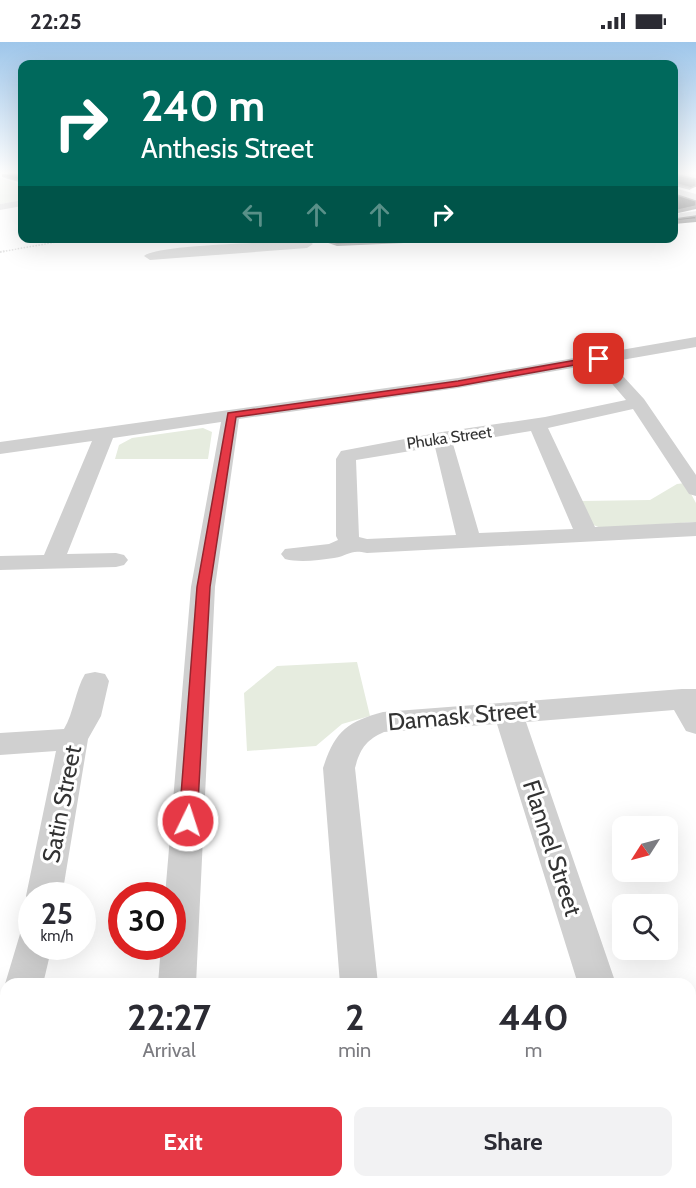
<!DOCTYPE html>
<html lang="en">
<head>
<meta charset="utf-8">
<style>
	body { margin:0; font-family:Cabin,sans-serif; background:#f2f2f3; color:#2b2b33; height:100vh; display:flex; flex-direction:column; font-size:22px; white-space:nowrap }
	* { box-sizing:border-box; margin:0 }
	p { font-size:20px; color:#7c7c81 }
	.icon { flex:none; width:33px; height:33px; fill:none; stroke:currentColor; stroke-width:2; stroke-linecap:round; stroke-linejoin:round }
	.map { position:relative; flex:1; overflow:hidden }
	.panel { position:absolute; left:0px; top:936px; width:696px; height:210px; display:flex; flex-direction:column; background:#fff; border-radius:18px 18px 0 0; box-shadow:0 6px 24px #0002 }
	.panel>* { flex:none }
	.banner { position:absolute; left:18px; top:18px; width:660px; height:183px; border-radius:12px; box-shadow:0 6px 24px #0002; background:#00695c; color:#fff; overflow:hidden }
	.needle { width:39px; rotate:234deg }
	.buttons { position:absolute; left:612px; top:774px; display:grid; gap:12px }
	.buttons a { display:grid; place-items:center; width:66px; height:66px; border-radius:12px; background:#fff; box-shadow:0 6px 24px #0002; font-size:30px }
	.speed { position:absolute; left:18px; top:840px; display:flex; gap:12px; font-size:30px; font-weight:700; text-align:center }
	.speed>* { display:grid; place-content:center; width:78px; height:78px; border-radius:50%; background:#fff; box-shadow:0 6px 24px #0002; line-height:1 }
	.speed small { font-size:15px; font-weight:400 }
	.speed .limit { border:9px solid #d22; background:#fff; color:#111 }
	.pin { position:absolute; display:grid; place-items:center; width:51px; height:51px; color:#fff; margin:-26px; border-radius:12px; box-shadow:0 3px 9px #0006 }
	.me { position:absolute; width:66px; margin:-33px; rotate:4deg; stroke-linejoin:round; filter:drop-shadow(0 0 4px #0008) }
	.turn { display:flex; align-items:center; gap:21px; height:126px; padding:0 24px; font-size:27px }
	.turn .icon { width:78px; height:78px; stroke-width:2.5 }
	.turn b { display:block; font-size:42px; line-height:51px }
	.lanes { display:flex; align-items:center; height:57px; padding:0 24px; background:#0003; justify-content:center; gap:30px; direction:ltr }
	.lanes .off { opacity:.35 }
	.eta { display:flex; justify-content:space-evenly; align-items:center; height:102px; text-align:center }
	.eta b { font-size:36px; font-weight:800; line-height:42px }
	.primary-button { display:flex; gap:12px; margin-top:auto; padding:12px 24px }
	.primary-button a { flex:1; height:69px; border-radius:12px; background:#e63946; color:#fff; font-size:24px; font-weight:800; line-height:69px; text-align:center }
	.primary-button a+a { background:#f2f2f3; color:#2b2b33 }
	.status { display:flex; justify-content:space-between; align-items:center; height:42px; padding:0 30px; background:#fff; direction:ltr }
	.status svg { height:16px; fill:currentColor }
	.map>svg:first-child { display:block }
	.green { fill:#e6ecdf }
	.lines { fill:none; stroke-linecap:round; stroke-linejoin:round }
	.path-far1 { stroke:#cdcdcd; stroke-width:1.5; stroke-dasharray:1.5 1.5; stroke-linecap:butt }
	.path { stroke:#cdcdcd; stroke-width:2; stroke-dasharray:1.5 1.5; stroke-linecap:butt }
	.minor { fill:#d0d0d0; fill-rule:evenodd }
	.wall { fill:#8c8c8c }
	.shaded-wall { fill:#5f5f5f }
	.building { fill:#1a1a1a; stroke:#5f5f5f; stroke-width:1.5 }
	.route { fill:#e63946; stroke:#96252e; stroke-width:1.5 }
	.labels { text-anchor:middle; stroke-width:6; stroke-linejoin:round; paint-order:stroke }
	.far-street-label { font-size:16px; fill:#333; stroke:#fff }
	.near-street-label { font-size:24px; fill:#333; stroke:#fff }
</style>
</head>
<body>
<div class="status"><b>22:25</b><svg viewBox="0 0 49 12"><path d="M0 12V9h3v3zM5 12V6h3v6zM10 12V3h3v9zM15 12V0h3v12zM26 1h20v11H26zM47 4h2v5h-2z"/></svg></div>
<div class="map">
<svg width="696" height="1146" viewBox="0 0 696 1146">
	<rect width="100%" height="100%" fill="#fff"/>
	<path class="green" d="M0 136 22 143V158L0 162Z
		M203 386 212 390 208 417H115L119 403 132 396Z
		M685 441 696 461V480L601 486 591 482 580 459 650 458 677 442Z
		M357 620 370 674 342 682 316 704 247 709 244 651 277 624Z"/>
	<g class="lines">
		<path class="path-far1" d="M0 210 79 196"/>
		<path class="path" d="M0 210 6 209"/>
		<path class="minor" d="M674 131H696V137L676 133Z
			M674 146 696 152V158L674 152Z
			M22 158V164L0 168V162Z
			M696 169V175L674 178V172Z
			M288 196H305L313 202 307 206 150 218 144 214C156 203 268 201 292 199Z
			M355 196H376C371 201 360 201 355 196Z
			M696 295V305L610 320 644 357 696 433V454L689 452 633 367 548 386 595 485 696 480V494L367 511C350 507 350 513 334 516 319 518 300 521 285 517L281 512 285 507 329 502 338 498 336 494V417L341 409 442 390 545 375 626 358 595 322 458 346 239 377 215 545 196 942H158L161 904H172V854H165L191 545 221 380 113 396 67 512 116 511 124 513 128 518 124 523 116 525 0 528V514L44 513 92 399 0 412V400L458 336ZM531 389 573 487 479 491 453 402ZM435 405 456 493 367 497 359 495 356 418Z
			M95 630 105 632 109 639 101 674 88 697 62 854H32V865L26 854 56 709 0 713V691L64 687C74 670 75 649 85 632Z
			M682 647H696V692L686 689 674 668 526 680 616 942H578L497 682 384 690C366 698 360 707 355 726L378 942H340L323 726C335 689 347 680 383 670Z
			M32 888V904H52L43 942H6V945L5 942 20 892Z
			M6 980V1026L0 1029V982Z
			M142 1140H188L187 1146H141Z
			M355 1140H401L402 1146H356Z
			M639 1140H685L686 1146H640Z"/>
	</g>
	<path class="wall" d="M22 131V141L2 135V133Z
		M675 132 696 137 690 148 675 144Z
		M314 196H358L362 199 375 196H517L337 204Z"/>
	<path class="shaded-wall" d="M696 164V167L674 172V169Z
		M696 177V180L674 182V179Z"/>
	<path class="building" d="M13 131H22V139L2 133Z
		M674 131 675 132 696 137V144L691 146 675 141 674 142Z
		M674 152 696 159V164L674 169Z
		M674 173 675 177 696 174V177L674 179Z
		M323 196H358L362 199 375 196H448L337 201Z"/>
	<linearGradient id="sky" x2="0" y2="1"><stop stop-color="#9ec6ea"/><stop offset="0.45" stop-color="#fff"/><stop offset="1" stop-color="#fff" stop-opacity="0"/></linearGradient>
	<rect width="696" height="291" fill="url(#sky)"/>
	<path class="route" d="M599 314 602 315V318L458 344 236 375 210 545 197 779 194 784 188 786 182 784 179 779 197 545 228 371 458 339Z"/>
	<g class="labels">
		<g class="far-street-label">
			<text transform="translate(449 395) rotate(-8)" y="6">Phuka Street</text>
		</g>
		<g class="near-street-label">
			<text transform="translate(462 674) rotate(-5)" y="8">Damask Street</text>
			<text transform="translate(62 762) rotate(-79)" y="8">Satin Street</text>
			<text transform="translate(552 806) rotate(72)" y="8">Flannel Street</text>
		</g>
	</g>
</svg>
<div class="buttons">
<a><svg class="needle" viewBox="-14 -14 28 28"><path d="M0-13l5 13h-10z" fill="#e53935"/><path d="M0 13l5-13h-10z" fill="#7c7c81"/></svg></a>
<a><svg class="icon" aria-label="search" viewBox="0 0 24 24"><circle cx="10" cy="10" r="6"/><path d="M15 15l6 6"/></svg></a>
</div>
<div class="speed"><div>25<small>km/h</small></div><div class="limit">30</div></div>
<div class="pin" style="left:599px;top:317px;background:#d93025"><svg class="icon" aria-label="arrive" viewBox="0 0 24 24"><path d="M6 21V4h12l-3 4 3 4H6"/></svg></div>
<svg class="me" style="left:188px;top:779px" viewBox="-20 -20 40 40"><circle r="17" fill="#e63946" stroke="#fff" stroke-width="3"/><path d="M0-11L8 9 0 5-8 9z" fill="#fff"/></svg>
<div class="banner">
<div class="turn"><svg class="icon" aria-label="right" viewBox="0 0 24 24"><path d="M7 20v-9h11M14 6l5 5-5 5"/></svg><div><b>240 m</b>Anthesis Street</div></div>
<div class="lanes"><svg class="icon off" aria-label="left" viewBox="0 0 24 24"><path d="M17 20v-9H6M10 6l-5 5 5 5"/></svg><svg class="icon off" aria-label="ahead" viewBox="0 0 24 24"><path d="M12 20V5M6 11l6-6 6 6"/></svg><svg class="icon off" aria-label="ahead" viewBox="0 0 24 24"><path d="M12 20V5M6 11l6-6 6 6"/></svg><svg class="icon" aria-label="right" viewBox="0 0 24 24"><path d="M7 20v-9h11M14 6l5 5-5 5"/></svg></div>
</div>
<section class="panel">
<div class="eta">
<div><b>22:27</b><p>Arrival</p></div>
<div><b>2</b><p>min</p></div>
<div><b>440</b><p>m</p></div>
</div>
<div class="primary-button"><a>Exit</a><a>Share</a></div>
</section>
</div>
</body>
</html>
